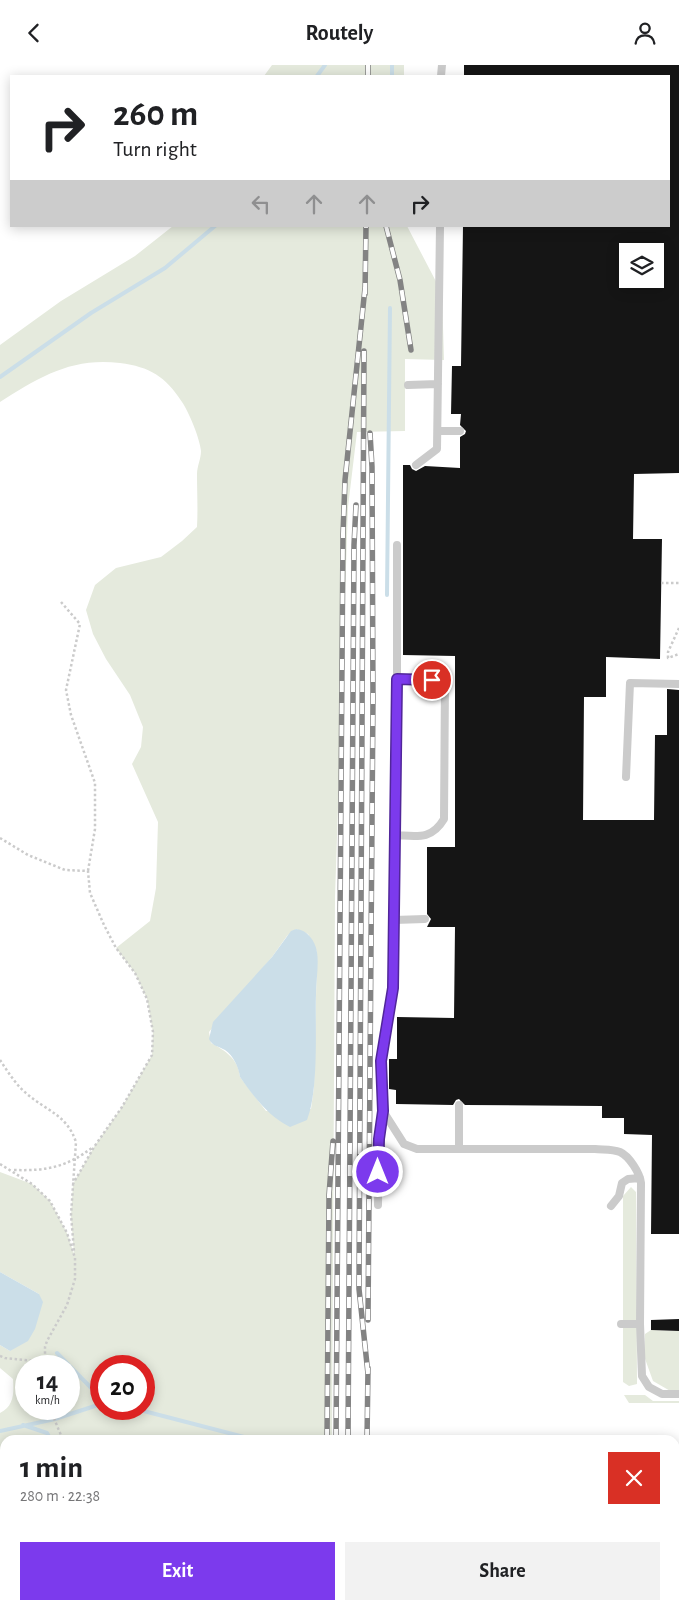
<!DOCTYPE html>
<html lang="en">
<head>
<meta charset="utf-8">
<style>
	body { margin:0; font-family:"Alegreya Sans",sans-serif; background:#f2f2f2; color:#202124; height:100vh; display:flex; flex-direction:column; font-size:19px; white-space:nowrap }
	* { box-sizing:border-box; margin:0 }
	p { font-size:16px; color:#757577 }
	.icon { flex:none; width:28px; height:28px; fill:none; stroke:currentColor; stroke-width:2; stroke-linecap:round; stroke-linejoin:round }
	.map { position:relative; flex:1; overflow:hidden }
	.drawer { position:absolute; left:0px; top:1370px; width:680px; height:175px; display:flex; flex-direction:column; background:#fff; border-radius:15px 15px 0 0; box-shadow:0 2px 12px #0003 }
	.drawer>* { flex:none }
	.hud { position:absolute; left:10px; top:10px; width:660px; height:152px; border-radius:0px; box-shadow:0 2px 12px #0003; background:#fff; color:#202124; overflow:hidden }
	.tools { position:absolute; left:619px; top:178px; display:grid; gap:10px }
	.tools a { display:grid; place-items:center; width:45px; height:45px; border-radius:0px; background:#fff; box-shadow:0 2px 12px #0003; font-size:25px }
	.speed { position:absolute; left:15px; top:1290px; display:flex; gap:10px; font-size:25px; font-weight:700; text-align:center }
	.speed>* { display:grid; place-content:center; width:65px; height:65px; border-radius:50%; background:#fff; box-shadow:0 2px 12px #0003; line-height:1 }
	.speed small { font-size:12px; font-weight:400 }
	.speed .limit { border:8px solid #d22; background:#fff; color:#111 }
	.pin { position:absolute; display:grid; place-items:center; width:42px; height:42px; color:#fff; margin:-21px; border:2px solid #fff; border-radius:50%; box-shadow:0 1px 5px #0007 }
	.me { position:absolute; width:55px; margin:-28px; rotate:0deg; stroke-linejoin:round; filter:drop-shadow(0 0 4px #0008) }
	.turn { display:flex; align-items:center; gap:18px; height:105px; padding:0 20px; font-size:22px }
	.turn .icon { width:65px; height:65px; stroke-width:2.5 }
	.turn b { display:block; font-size:35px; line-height:42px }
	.lanes { display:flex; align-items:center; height:48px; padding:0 20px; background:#0003; justify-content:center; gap:25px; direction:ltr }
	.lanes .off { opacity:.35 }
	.round { display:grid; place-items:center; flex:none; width:52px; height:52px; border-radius:0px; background:#f2f2f2 }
	.overview { display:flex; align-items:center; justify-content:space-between; height:85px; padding:0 20px }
	h1 { font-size:30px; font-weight:700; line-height:38px }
	.cta { display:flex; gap:10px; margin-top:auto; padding:10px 20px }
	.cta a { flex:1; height:58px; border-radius:0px; background:#7c3aed; color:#fff; font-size:20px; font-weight:700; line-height:58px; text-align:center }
	.cta a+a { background:#f2f2f2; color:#202124 }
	header { display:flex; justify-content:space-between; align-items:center; height:65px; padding:0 20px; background:#fff; font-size:22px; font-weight:700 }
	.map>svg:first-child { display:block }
	.green { fill:#e5eadd; fill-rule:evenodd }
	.water { fill:#cbdee8 }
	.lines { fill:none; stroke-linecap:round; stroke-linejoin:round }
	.stream { stroke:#cbdee8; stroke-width:4 }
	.building { fill:#151515; fill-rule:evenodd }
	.path { stroke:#cbcbcb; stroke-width:2.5; stroke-dasharray:2.5 2.5; stroke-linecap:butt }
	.lane { stroke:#cbcbcb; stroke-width:8 }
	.rail-casing { stroke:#838383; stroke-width:5.5 }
	.rail { stroke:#fff; stroke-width:4; stroke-dasharray:11; stroke-linecap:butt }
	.route-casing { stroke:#51269a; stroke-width:12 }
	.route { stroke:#7c3aed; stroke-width:9 }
</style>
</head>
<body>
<header><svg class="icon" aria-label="back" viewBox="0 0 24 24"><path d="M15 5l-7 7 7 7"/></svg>Routely<svg class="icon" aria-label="person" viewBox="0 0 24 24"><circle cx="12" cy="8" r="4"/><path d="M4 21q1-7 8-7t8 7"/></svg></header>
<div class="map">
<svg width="679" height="1545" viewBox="0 0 679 1545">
	<rect width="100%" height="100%" fill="#fff"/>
	<path class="green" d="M272 0H404V11H264Z
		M173 161H407L442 228 444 295 405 294V366L357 367 348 442 335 832 332 1375H5V1389H0V1348C14 1341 14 1328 13 1314L0 1303V1280L10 1286 39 1229 0 1207V1107L32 1119 50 1136 67 1168 74 1189 71 1151 73 1119 94 1082 122 1042 152 990 153 967 147 934 135 908 116 883 150 856 156 823 158 757 132 699 141 682 143 662 130 630 106 594 93 569 86 545 95 520 116 503 161 492 182 476 197 462C198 444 197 427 197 409 197 401 201 394 201 386 200 374 189 347 182 337 165 311 150 302 120 298 72 292 39 312 0 337V280L61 236 135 191ZM296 864 308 869 317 887 314 1022 311 1044 266 1046 240 1012C239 995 225 985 211 978L209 967 272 892 287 871ZM26 1301H69V1344H26ZM101 1301H144V1344H101Z
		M631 1122 636 1127 637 1319 629 1321 623 1317V1131Z
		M651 1265 679 1266V1327H672L653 1316 644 1291 645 1269Z
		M624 1330H645L653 1336H679V1338H629Z
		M5 1455V1529L0 1537V1482Z
		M106 1540H334L335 1545H113Z"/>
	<path class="water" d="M296 864C307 865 315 875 317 887 319 900 316 916 316 929 315 963 319 1026 307 1055L290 1062C268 1051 254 1032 240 1012 239 1003 233 990 225 985 218 981 212 981 209 974L213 957 272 892 291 866Z
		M0 1207 39 1229 43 1237 35 1264 28 1276 10 1286 0 1280Z"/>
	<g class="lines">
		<path class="stream" d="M317 11 325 0
			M392 11V0
			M0 312 91 248 165 203 215 161
			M387 530 390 243
			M57 1288 101 1333
			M136 1344 256 1375
			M23 1360 47 1368 51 1375
			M0 1366 55 1354 101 1339
			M124 1540 130 1545"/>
	</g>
	<path class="building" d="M464 0H679V408L634 409 633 474H662L660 594 606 592V632H584L583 755H654L655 670H667V624L679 625V1169H651L652 1070 624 1069V1053H602V1041L465 1040 459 1034 456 1035 453 1040 396 1039V1025L389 1024V994H397V952L454 953 455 862H427L431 854 427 849V782H455V591L403 590V400H410L412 404 416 406 425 401 460 403V372L465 369 466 366 460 360 461 349H451L452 301H461L463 161H669V11H464ZM628 186H655V214H628Z
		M679 1254V1266L651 1265V1255Z"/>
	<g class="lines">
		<path class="path" d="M661 518H679
			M61 537 80 559 66 625 71 650 95 718V764L88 806
			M679 563 668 587V593L679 589
			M0 773 28 790 65 805 88 806 90 828 104 860 116 883 135 908 147 934 153 967 152 990 122 1042 94 1082 73 1119
			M0 995C8 1007 16 1020 27 1029 47 1046 67 1050 76 1077L71 1150 74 1186
			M0 1099 32 1119 50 1136 67 1168 75 1193V1214L67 1240 47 1276 45 1282V1301
			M14 1105C47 1106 67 1102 93 1082
			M0 1291 5 1293 45 1297
			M50 1344 63 1375
			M153 1540 160 1545
			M0 1543 5 1537"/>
		<path class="lane" d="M441 11 442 0
			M408 320 438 319
			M438 366H460
			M416 400 437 384 440 161
			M397 614V480
			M626 712 630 618 679 619
			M394 770C416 771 431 776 444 754L445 616 397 614 393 923 381 996 383 1046 404 1079 417 1084H595C602 1085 612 1084 620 1087 629 1091 640 1108 641 1118L640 1259 642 1311 649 1322 662 1329H679
			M394 855 425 854
			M459 1084V1040
			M378 1140 379 1074 383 1046
			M611 1141 619 1131 622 1118 628 1114 640 1113
			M621 1259H640"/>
		<defs>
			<path id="rail" d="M368 11V0
				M386 161 400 215 411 285
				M365 229 366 161
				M364 286 359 1224 368 1309
				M368 1255 373 633 372 402 370 368
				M327 1375 329 1130 333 1076
				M336 1375 343 469 345 415 365 223
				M348 1375 354 480 356 440
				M367 1375 368 1303
				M334 1545 335 1540"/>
		</defs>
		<use href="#rail" class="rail-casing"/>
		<use href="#rail" class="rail"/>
	</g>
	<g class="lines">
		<defs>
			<path id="route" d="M378 1107 379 1074 383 1046 381 996 393 923 397 614 432 615"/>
		</defs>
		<use href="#route" class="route-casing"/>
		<use href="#route" class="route"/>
	</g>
</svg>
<div class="tools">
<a><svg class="icon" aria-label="layers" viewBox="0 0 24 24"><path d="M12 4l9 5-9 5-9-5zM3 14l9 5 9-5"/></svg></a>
</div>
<div class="speed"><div>14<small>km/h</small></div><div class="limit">20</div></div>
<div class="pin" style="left:432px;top:615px;background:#d93025"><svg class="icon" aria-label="arrive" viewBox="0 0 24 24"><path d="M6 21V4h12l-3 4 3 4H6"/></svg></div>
<svg class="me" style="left:378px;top:1107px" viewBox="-20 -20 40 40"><circle r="17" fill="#7c3aed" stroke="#fff" stroke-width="3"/><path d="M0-11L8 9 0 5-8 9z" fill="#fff"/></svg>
<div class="hud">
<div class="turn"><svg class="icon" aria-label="right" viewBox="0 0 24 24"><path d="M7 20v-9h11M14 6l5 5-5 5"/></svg><div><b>260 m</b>Turn right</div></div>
<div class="lanes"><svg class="icon off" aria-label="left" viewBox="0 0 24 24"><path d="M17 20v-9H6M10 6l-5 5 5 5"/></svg><svg class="icon off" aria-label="ahead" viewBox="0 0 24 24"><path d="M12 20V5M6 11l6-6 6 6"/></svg><svg class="icon off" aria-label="ahead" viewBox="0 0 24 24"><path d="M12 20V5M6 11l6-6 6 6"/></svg><svg class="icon" aria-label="right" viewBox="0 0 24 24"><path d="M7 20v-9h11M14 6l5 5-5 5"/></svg></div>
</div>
<section class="drawer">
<div class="overview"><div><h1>1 min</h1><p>280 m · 22:38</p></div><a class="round" style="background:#d93025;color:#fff"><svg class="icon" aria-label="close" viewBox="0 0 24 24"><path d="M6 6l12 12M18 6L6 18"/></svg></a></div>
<div class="cta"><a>Exit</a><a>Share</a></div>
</section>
</div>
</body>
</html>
